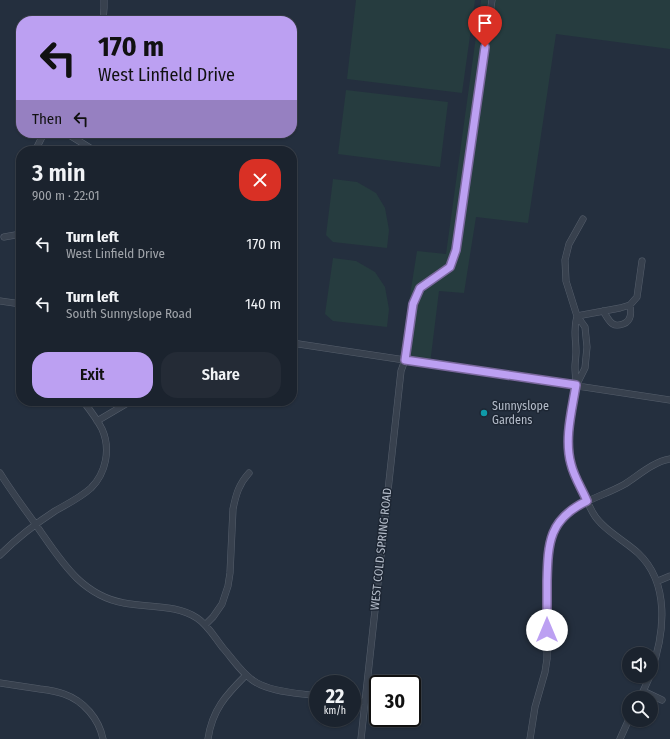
<!DOCTYPE html>
<html lang="en">
<head>
<meta charset="utf-8">
<style>
	body { margin:0; font-family:"Fira Sans Condensed",sans-serif; background:#242b36; color:#f1f3f6; height:100vh; display:flex; flex-direction:column; font-size:15px; white-space:nowrap }
	* { box-sizing:border-box; margin:0 }
	p { font-size:13px; color:#a0a4aa }
	.icon { flex:none; width:22px; height:22px; fill:none; stroke:currentColor; stroke-width:2; stroke-linecap:round; stroke-linejoin:round }
	.map { position:relative; flex:1; overflow:hidden }
	.drawer { position:absolute; left:16px; top:146px; width:281px; height:260px; display:flex; flex-direction:column; background:#1b232e; border-radius:16px; box-shadow:0 1px 3px #0004,0 0 0 1px #39404a }
	.drawer>* { flex:none }
	.guide { position:absolute; left:16px; top:16px; width:281px; height:122px; border-radius:16px; box-shadow:0 1px 3px #0004,0 0 0 1px #39404a; background:#bca0f2; color:#111; overflow:hidden }
	.fabs { position:absolute; left:622px; top:647px; display:grid; gap:8px }
	.fabs a { display:grid; place-items:center; width:36px; height:36px; border-radius:50%; background:#1b232e; box-shadow:0 1px 3px #0004,0 0 0 1px #39404a; font-size:20px }
	.speed { position:absolute; left:309px; top:675px; display:flex; gap:8px; font-size:20px; font-weight:700; text-align:center }
	.speed>* { display:grid; place-content:center; width:52px; height:52px; border-radius:50%; background:#1b232e; box-shadow:0 1px 3px #0004,0 0 0 1px #39404a; line-height:1 }
	.speed small { font-size:10px; font-weight:400 }
	.speed .limit { border:2px solid #111; border-radius:6px; background:#fff; color:#111 }
	.pin { position:absolute; display:grid; place-items:center; width:34px; height:34px; color:#fff; margin:-41px -17px; border-radius:50% 50% 50% 0; rotate:-45deg; box-shadow:0 0 4px #0007 }
	.pin .icon { rotate:45deg }
	.me { position:absolute; width:44px; margin:-22px; rotate:0deg; stroke-linejoin:round; filter:drop-shadow(0 0 3px #0008) }
	.turn { display:flex; align-items:center; gap:14px; height:84px; padding:0 16px; font-size:18px }
	.turn .icon { width:52px; height:52px; stroke-width:2.5 }
	.turn b { display:block; font-size:28px; line-height:34px }
	.then { display:flex; align-items:center; height:38px; padding:0 16px; background:#0003; gap:8px; font-size:15px }
	.round { display:grid; place-items:center; flex:none; width:42px; height:42px; border-radius:16px; background:#242b36 }
	.headline { display:flex; align-items:center; justify-content:space-between; height:68px; padding:0 16px }
	h1 { font-size:24px; font-weight:600; line-height:30px }
	.primary-button { display:flex; gap:8px; margin-top:auto; padding:8px 16px }
	.primary-button a { flex:1; height:46px; border-radius:16px; background:#bca0f2; color:#111; font-size:16px; font-weight:600; line-height:46px; text-align:center }
	.primary-button a+a { background:#242b36; color:#f1f3f6 }
	ul { padding:0; list-style:none }
	li { display:flex; align-items:center; gap:12px; height:60px; padding:0 16px }
	li div { flex:1 }
	li b { display:block; font-size:15px }
	li em { font-style:normal }
	.map>svg:first-child { display:block }
	.green { fill:#263c3f }
	.lines { fill:none; stroke-linecap:round; stroke-linejoin:round }
	.minor-casing { stroke:#565f6c; stroke-width:7 }
	.minor { stroke:#38414e; stroke-width:6 }
	.route-casing { stroke:#7a689d; stroke-width:10 }
	.route { stroke:#bca0f2; stroke-width:7 }
	.culture-dot { fill:#0f9aa8; stroke:#1d2633; stroke-width:1.5 }
	.labels { text-anchor:middle; stroke-width:3; stroke-linejoin:round; paint-order:stroke }
	.poi-label { font-size:12px; fill:#b4bcc9; stroke:#1d2633; text-anchor:start }
	.street-label { font-size:12px; fill:#b4bcc9; stroke:#1d2633 }
</style>
</head>
<body>
<div class="map">
<svg width="670" height="739" viewBox="0 0 670 739">
	<rect width="100%" height="100%" fill="#242f3e"/>
	<path class="green" d="M356 0H475L462 93 347 79Z
		M481 0H670V49L556 34 528 223 476 217 464 293 439 291 430 364 400 359 417 251 446 254Z
		M346 90 448 102 440 167 338 154Z
		M333 179 357 182 376 193 385 208 389 230 387 248 333 242 326 235Z
		M333 258 356 261 375 272 385 287 389 309 387 327 333 321 325 314Z"/>
	<g class="lines">
		<defs>
			<path id="minor" d="M103 21 104 8V0
				M66 133 95 151
				M35 151 44 133
				M4 237 21 234
				M0 301 21 304
				M603 311C606 315 609 322 613 324 616 326 620 325 623 324 632 321 631 312 630 305
				M577 316C573 330 576 338 576 352 576 357 575 362 575 367 575 373 576 379 576 385 576 398 571 411 570 424 569 437 568 451 571 463 573 471 577 478 580 486 584 495 588 504 593 513 602 529 625 541 638 553 670 583 665 633 651 672
				M577 316 620 308 630 305 637 297 642 261
				M292 343 670 400
				M577 384 585 368 587 347 585 327 577 316 566 281 565 260 569 244 583 219
				M97 421 131 401
				M0 473C11 491 24 508 36 525 60 559 80 595 124 603 148 608 176 604 197 618 208 625 215 638 223 648 232 658 240 671 251 679 267 692 298 693 318 696
				M0 555C16 539 35 524 55 511 67 504 80 498 91 488 106 473 111 449 102 429 97 419 90 410 83 401
				M658 581 670 576
				M205 625 213 617 222 604 228 586 230 573 233 509C236 494 239 484 249 473
				M0 683C13 685 27 687 40 689 48 690 56 691 64 694 84 701 99 719 103 739
				M643 691 662 700
				M640 698 650 676
				M352 701 365 702
				M208 739C212 710 226 695 246 675
				M361 739 401 371 405 360 413 305 420 288 450 267 456 250 492 0
				M530 739 535 707 545 672 547 659 548 559C549 552 549 545 551 538 563 503 597 500 625 484 639 475 653 462 670 459
				M620 739 629 719"/>
		</defs>
		<use href="#minor" class="minor-casing"/>
		<use href="#minor" class="minor"/>
	</g>
	<g class="lines">
		<defs>
			<path id="route" d="M485 47 456 250 450 267 420 288 413 304 405 360 576 385C572 410 564 439 571 464 574 477 582 489 587 501 549 519 548 542 547 581 547 597 547 614 547 630"/>
		</defs>
		<use href="#route" class="route-casing"/>
		<use href="#route" class="route"/>
	</g>
	<circle class="culture-dot" cx="484" cy="413" r="4"/>
	<g class="labels">
		<g class="poi-label">
			<text x="492" y="410">Sunnyslope<tspan x="492" dy="14">Gardens</tspan></text>
		</g>
		<g class="street-label">
			<text transform="translate(381 549) rotate(-84)" y="4">WEST COLD SPRING ROAD</text>
		</g>
	</g>
</svg>
<div class="fabs">
<a><svg class="icon" aria-label="sound" viewBox="0 0 24 24"><path d="M4 9h4l5-4v14l-5-4H4zM17 9q2 3 0 6"/></svg></a>
<a><svg class="icon" aria-label="search" viewBox="0 0 24 24"><circle cx="10" cy="10" r="6"/><path d="M15 15l6 6"/></svg></a>
</div>
<div class="speed"><div>22<small>km/h</small></div><div class="limit">30</div></div>
<div class="pin" style="left:485px;top:47px;background:#d93025"><svg class="icon" aria-label="arrive" viewBox="0 0 24 24"><path d="M6 21V4h12l-3 4 3 4H6"/></svg></div>
<svg class="me" style="left:547px;top:630px" viewBox="-20 -20 40 40"><circle r="19" fill="#fff"/><path d="M0-13L10 11 0 6-10 11z" fill="#bca0f2"/></svg>
<div class="guide">
<div class="turn"><svg class="icon" aria-label="left" viewBox="0 0 24 24"><path d="M17 20v-9H6M10 6l-5 5 5 5"/></svg><div><b>170 m</b>West Linfield Drive</div></div>
<div class="then">Then<svg class="icon" aria-label="left" viewBox="0 0 24 24"><path d="M17 20v-9H6M10 6l-5 5 5 5"/></svg></div>
</div>
<section class="drawer">
<div class="headline"><div><h1>3 min</h1><p>900 m · 22:01</p></div><a class="round" style="background:#d93025;color:#fff"><svg class="icon" aria-label="close" viewBox="0 0 24 24"><path d="M6 6l12 12M18 6L6 18"/></svg></a></div>
<ul>
<li><svg class="icon" aria-label="left" viewBox="0 0 24 24"><path d="M17 20v-9H6M10 6l-5 5 5 5"/></svg><div><b>Turn left</b><p>West Linfield Drive</p></div><em>170 m</em></li>
<li><svg class="icon" aria-label="left" viewBox="0 0 24 24"><path d="M17 20v-9H6M10 6l-5 5 5 5"/></svg><div><b>Turn left</b><p>South Sunnyslope Road</p></div><em>140 m</em></li>
</ul>
<div class="primary-button"><a>Exit</a><a>Share</a></div>
</section>
</div>
</body>
</html>
